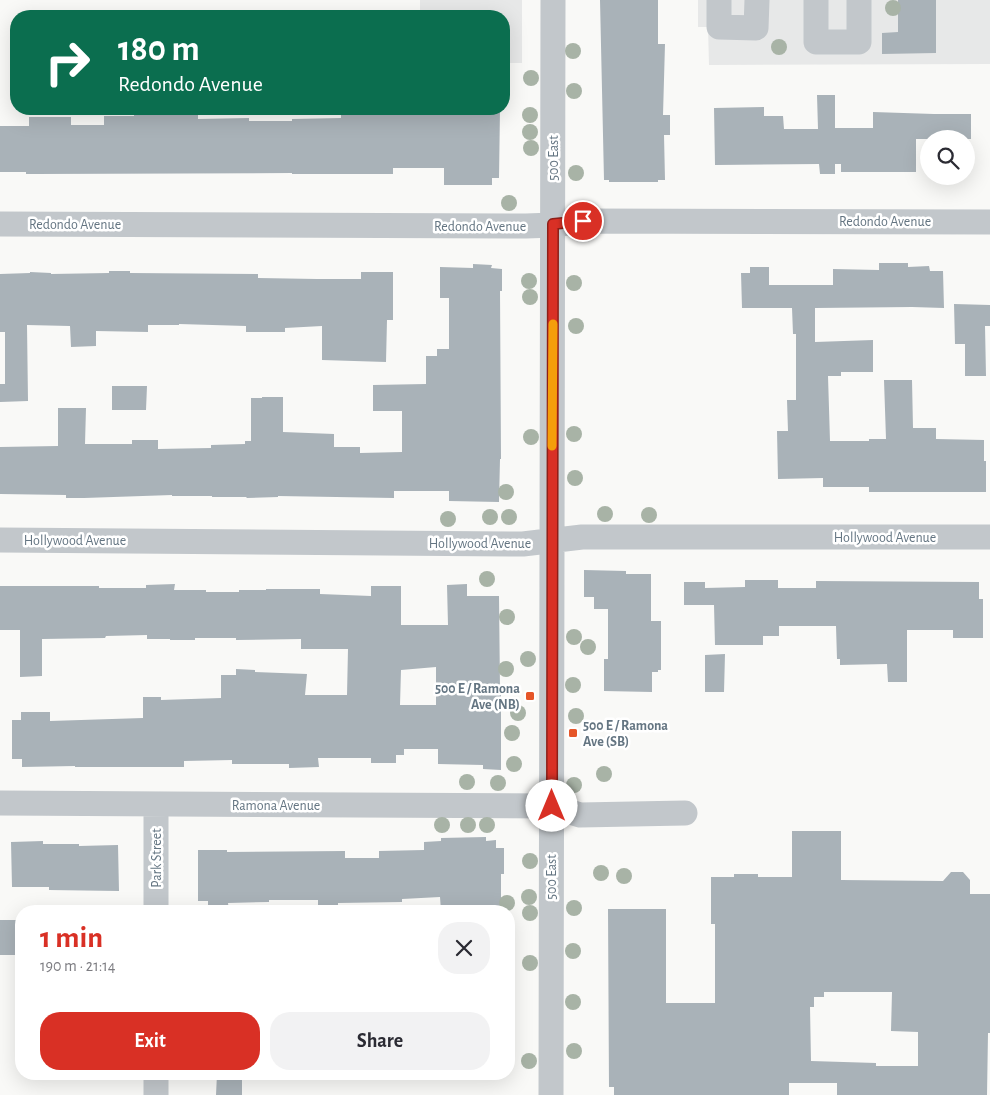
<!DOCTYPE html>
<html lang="en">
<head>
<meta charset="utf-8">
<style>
	body { margin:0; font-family:"Alegreya Sans",sans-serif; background:#f2f2f3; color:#2b2b33; height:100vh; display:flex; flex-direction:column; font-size:19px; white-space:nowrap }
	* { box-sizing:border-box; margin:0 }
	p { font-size:16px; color:#7c7c81 }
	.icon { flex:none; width:28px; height:28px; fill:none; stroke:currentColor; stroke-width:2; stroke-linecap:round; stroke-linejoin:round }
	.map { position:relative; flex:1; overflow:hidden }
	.details { position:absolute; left:15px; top:905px; width:500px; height:175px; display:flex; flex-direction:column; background:#fff; border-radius:20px; box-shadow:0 5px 20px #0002 }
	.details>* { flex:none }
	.guide { position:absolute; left:10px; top:10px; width:500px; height:105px; border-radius:20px; box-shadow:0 5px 20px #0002; background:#0b6e4f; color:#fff; overflow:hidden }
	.controls { position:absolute; left:920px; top:130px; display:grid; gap:10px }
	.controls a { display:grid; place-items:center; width:55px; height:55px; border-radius:50%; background:#fff; box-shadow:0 5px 20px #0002; font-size:25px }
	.pin { position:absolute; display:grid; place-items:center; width:42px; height:42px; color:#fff; margin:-21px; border:2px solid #fff; border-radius:50%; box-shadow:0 1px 5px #0007 }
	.me { position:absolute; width:55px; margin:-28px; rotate:0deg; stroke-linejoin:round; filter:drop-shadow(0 0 4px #0008) }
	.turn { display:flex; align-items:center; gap:18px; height:105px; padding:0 25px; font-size:22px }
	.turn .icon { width:65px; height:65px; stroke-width:2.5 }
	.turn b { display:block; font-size:35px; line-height:42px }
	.round { display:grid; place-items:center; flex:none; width:52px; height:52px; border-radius:20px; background:#f2f2f3 }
	.summary { display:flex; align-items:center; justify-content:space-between; height:85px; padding:0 25px }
	h1 { font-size:30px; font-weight:600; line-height:38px; color:#d93025 }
	.action { display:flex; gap:10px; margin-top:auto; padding:10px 25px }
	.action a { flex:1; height:58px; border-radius:20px; background:#d93025; color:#fff; font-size:20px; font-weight:600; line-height:58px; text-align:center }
	.action a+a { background:#f2f2f3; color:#2b2b33 }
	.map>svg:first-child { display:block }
	.built { fill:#e7e8e8 }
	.building { fill:#a9b2b8; fill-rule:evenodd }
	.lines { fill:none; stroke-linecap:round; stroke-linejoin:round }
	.minor { stroke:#c2c7cb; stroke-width:25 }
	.tree { fill:#a8b3a6 }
	.route-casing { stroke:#8d1f18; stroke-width:12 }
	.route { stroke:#d93025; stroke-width:9 }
	.slow { stroke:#f59e0b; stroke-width:9 }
	.poi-dot { fill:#e65629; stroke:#fff; stroke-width:2 }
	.labels { text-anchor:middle; stroke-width:5; stroke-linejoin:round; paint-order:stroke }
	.street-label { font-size:14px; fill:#647582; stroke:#fff }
	.poi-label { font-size:14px; font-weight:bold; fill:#647582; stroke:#fff; text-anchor:end }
</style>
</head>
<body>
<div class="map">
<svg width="990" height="1095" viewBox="0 0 990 1095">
	<rect width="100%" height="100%" fill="#f9f9f7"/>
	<path class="built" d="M420 0H522V63H504V16H420Z
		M698 0H990V64L709 65 708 27H698Z"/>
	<path class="building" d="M600 0H658V44H665L663 115H670V135H664L665 180H658V182H609V180H604Z
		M898 0H936V53L882 54V33L898 32Z
		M817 95H835V128H873V112L934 114H971V139H916V172H841V164H835V174H820L819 164 715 165 714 108 764 107V116H783L784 129H818Z
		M134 109H198V119L249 118V121H292V119L341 118V109H500L499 178H492V185H444V168H393V174H292V173L34 174H26V172H0V126H29V117H71V125H104V116H134Z
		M879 263H908V267L929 266 930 271H943L944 308 912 307 815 308V342L873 340V372H841V376H828L830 441H869V439H886L884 380H912L913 428H936V439L984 440V461H986V492H869V487H823V478L778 479 777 431H788L787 400H796V334H793L792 308H742L741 273H750V267H769V285H833V269L879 270Z
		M473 264 492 265 491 268 502 269V291H500L501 459H500L499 502 449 501V491H394V498L278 496V497L247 498 246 497H212V496H172V495L84 498H66V495L0 494V447L58 446V408H86L85 444H132V440H158V449L211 448V445L245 444V441H251V398H262V397H283V432L334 434V447H360V453L402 452V411H373V385L426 384V356H437V349H449V298H440V267L473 268Z
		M109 271H130V273L258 274V278L317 279H361V272H393V320H387L386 362 322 360V326L285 328V332H246V326L179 324V325H148V332L96 331V346L71 347 70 326 27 325 28 401 0 402V384H5V332H0V274L30 273V272L51 273V274L109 273Z
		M954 304 990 305V326H985L986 376H965V344H955Z
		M112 386H147L146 410H112Z
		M584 570 626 571V574H651V621H661V670H658V672H652V692L604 691V659H608V609H594V597H584Z
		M745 580H778V588H816V581L979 582V599H983V638H953V630H907V682H888L887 664 840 665V659H837L836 626H779V636H763V645H715L714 605H684V582H705V588L745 587Z
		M175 584 174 590H206V592H239V590H266V589H320V594L371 596V586H401V625H448L447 585 467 584V596H499L500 690H501V770L483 769V765L438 764V749H404V755H396V763H371V758H318L319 767 289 768V764H232V760L184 761V767H75V766L22 767V759H12V720H21V712H50V721L143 718V697H161V700L221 698V675H236V669L255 670V672L307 674 305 695H347L348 649H301V639L236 640V638H195V640H170V639H147V635L106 636 105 638 42 639V676L20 677V630H0V586H99V588H146V585ZM436 667V705H400L401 670Z
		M725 654 724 692H705V655Z
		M792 831H841V880L943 881 951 872H963L970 880V894H990V1033H988L987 1095H837V1083H789V1095H614V1087H609L608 909H666V1003H715V924H711V877H734V874H758V877H792ZM824 992H892L891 1031 918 1032V1066H876V1063L811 1061 810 1007H814V997H824Z
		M486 837V841L496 840V848H504V874H501V911H441L440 897 402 899V902L338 903V911H318V900H269V902L228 903 229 911H208V901H198V850H227V852L345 851V858H379V851L424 850V842L441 841V838Z
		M43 841V844H79V846L118 845 119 891 49 890V887H12L11 842Z
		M0 920H21V955H0Z
		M217 1074H242V1095H216Z"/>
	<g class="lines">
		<path class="minor" d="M719 0V27L756 28 757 0
			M816 0V42H859V0
			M0 224 526 226 553 225 583 221 990 222
			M0 540 523 544 582 537H990
			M0 803 551 806 580 815 685 813
			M156 804V911
			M156 1074V1095
			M551 1095 553 0"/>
	</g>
	<g class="tree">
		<circle cx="893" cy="8" r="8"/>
		<circle cx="779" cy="47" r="8"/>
		<circle cx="573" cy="51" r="8"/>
		<circle cx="531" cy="78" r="8"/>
		<circle cx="574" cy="91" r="8"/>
		<circle cx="530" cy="115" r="8"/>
		<circle cx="530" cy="132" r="8"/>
		<circle cx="531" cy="148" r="8"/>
		<circle cx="576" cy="173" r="8"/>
		<circle cx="509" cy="203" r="8"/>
		<circle cx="529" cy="281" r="8"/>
		<circle cx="574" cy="283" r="8"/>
		<circle cx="530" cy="297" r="8"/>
		<circle cx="576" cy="326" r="8"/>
		<circle cx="574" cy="434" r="8"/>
		<circle cx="531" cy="437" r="8"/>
		<circle cx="575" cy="478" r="8"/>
		<circle cx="506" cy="492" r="8"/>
		<circle cx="605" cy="514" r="8"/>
		<circle cx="649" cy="515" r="8"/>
		<circle cx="490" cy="517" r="8"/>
		<circle cx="509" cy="517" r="8"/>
		<circle cx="448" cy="519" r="8"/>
		<circle cx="487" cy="579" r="8"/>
		<circle cx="507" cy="617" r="8"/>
		<circle cx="574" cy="637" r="8"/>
		<circle cx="588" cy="647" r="8"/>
		<circle cx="528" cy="659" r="8"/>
		<circle cx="506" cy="669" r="8"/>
		<circle cx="573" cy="685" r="8"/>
		<circle cx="518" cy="713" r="8"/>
		<circle cx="576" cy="716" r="8"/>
		<circle cx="512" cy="733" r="8"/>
		<circle cx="514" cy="764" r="8"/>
		<circle cx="604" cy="774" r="8"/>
		<circle cx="467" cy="782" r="8"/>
		<circle cx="498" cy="783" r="8"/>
		<circle cx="574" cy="785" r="8"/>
		<circle cx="442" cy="825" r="8"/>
		<circle cx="468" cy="825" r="8"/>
		<circle cx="487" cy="825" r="8"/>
		<circle cx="530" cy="861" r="8"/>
		<circle cx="601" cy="873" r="8"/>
		<circle cx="624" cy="876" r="8"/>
		<circle cx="529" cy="897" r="8"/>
		<circle cx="507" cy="903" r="8"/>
		<circle cx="574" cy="908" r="8"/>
		<circle cx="530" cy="913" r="8"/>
		<circle cx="573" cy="951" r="8"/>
		<circle cx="530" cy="963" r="8"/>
		<circle cx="573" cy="1002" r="8"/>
		<circle cx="574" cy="1051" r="8"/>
		<circle cx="529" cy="1061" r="8"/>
	</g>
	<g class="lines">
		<defs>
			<path id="route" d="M552 806 553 224 583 221"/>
		</defs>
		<use href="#route" class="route-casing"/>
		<use href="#route" class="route"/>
		<path class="slow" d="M552 446 553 324"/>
	</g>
	<g class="poi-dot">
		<rect x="525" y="691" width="10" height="10" rx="2.5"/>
		<rect x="568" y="728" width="10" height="10" rx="2.5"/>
	</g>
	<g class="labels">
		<g class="street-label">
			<text transform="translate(553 158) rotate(-90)" y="5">500 East</text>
			<text x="885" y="226">Redondo Avenue</text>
			<text x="75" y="229">Redondo Avenue</text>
			<text x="480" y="231">Redondo Avenue</text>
			<text x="885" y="542">Hollywood Avenue</text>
			<text x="75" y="545">Hollywood Avenue</text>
			<text x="480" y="548">Hollywood Avenue</text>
			<text x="276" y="810">Ramona Avenue</text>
			<text transform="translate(156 858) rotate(-90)" y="5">Park Street</text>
			<text transform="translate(551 877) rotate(-90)" y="5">500 East</text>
		</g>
		<g class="poi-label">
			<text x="520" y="693">500 E / Ramona<tspan x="520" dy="16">Ave (NB)</tspan></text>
			<text x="583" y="730" text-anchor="start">500 E / Ramona<tspan x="583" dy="16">Ave (SB)</tspan></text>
		</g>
	</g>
</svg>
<div class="controls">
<a><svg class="icon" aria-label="search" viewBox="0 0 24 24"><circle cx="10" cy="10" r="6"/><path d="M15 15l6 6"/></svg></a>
</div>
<div class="pin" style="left:583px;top:221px;background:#d93025"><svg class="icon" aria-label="arrive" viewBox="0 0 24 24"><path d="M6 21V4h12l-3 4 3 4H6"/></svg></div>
<svg class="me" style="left:552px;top:806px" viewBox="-20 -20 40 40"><circle r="19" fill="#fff"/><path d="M0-13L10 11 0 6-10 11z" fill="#d93025"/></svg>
<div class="guide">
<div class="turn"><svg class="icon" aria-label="right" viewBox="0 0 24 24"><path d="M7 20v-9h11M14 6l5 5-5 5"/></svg><div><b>180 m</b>Redondo Avenue</div></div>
</div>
<section class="details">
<div class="summary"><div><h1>1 min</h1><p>190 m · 21:14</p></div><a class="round"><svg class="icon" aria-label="close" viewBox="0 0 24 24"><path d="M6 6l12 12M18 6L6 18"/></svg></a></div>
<div class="action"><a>Exit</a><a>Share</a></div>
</section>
</div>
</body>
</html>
